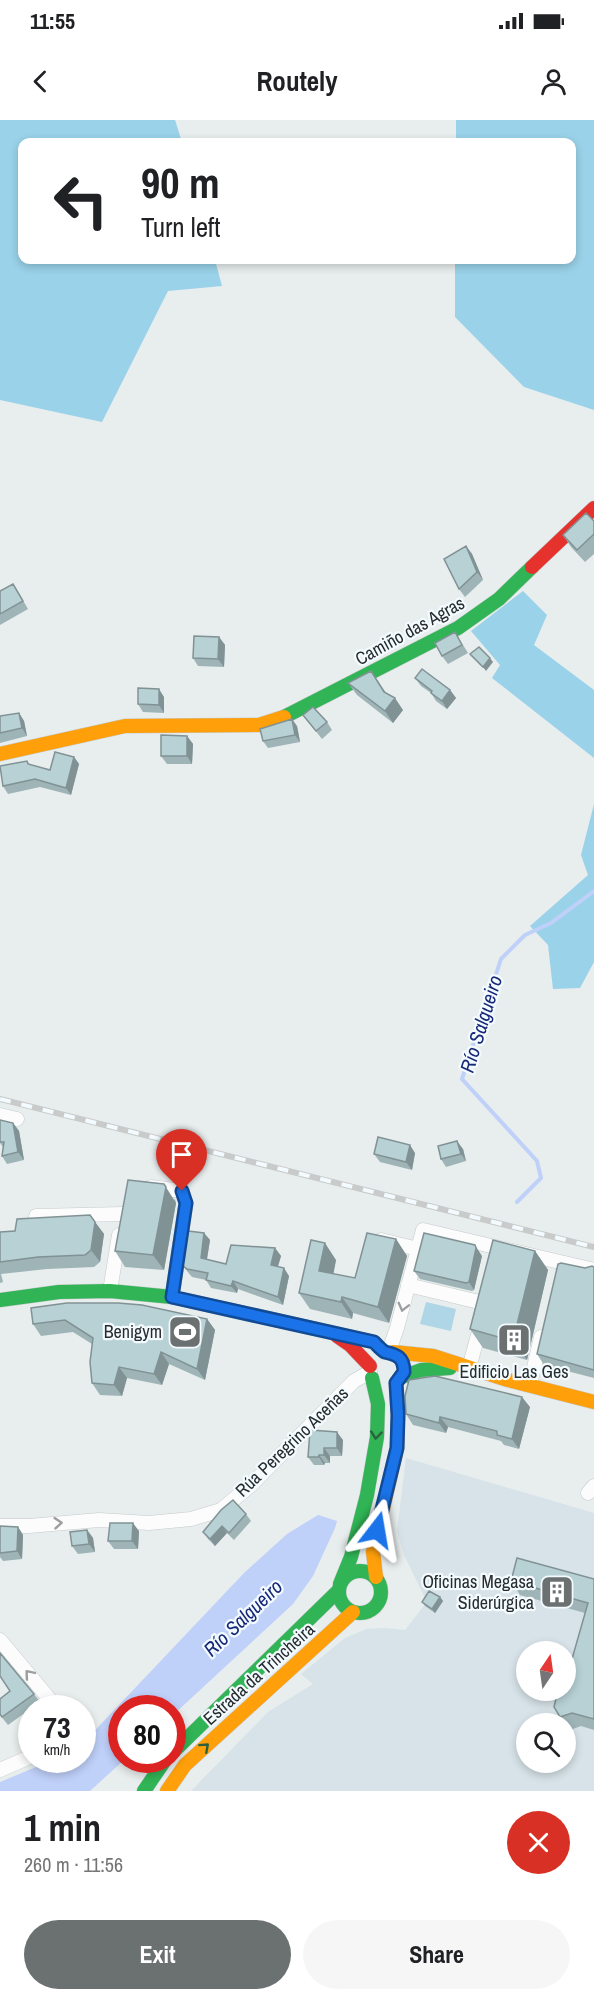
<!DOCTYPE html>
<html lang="en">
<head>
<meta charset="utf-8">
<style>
	body { margin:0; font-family:"Archivo Narrow",sans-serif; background:#f6f6f6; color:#202124; height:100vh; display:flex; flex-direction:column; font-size:22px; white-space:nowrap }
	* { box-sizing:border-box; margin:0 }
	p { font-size:20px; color:#757577 }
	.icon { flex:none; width:33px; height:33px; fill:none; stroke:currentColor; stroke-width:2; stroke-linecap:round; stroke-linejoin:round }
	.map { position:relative; height:1671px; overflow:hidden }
	.drawer { display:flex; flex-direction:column; background:#fff; flex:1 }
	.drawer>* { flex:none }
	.guide { position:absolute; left:18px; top:18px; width:558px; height:126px; border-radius:12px; box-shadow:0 3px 9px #0003; background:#fff; color:#202124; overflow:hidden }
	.needle { width:39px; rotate:13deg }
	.buttons { position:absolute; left:516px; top:1521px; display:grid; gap:12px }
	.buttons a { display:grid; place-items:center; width:60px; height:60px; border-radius:50%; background:#fff; box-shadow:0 3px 9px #0003; font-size:30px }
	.speed { position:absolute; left:18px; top:1575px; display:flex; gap:12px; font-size:30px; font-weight:700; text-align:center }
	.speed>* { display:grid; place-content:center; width:78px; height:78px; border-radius:50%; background:#fff; box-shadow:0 3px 9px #0003; line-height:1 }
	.speed small { font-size:15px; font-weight:400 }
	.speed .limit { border:9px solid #d22; background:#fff; color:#111 }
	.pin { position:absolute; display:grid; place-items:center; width:51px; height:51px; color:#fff; margin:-62px -26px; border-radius:50% 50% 50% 0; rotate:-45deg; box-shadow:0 0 6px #0007 }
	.pin .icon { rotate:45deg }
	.me { position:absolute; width:66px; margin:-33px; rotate:14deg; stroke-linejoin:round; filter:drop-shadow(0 0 4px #0008) }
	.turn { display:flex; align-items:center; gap:21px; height:126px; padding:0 24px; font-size:27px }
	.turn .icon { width:78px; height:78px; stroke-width:2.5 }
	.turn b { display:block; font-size:42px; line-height:51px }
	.round { display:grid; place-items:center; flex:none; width:63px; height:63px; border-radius:32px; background:#f6f6f6 }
	.summary { display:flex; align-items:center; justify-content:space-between; height:102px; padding:0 24px }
	h1 { font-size:36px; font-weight:800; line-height:45px }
	.action { display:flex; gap:12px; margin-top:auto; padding:12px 24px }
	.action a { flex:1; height:69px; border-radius:36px; background:#6b7071; color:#fff; font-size:24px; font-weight:800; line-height:69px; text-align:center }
	.action a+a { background:#f6f6f6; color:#202124 }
	.status { display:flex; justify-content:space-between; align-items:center; height:42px; padding:0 30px; background:#fff; direction:ltr }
	.status svg { height:16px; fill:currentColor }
	header { display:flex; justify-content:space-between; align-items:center; height:78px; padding:0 24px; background:#fff; font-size:27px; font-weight:800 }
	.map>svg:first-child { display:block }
	.built { fill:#d7e3e8; fill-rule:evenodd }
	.green { fill:#afd6e7 }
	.forest { fill:#9ad2e9 }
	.water { fill:#bfd0f9 }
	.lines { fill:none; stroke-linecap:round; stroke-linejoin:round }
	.stream { stroke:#bfd0f9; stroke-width:4 }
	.street-casing { stroke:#c6cacb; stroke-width:15 }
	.fast-casing { stroke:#c6cacb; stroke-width:15 }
	.slow-casing { stroke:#c6cacb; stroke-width:15 }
	.jam-casing { stroke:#c6cacb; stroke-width:15 }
	.street { stroke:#fcfcfc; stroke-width:14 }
	.fast { stroke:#30b455; stroke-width:14 }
	.slow { stroke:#ff9f0a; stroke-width:14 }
	.jam { stroke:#e5322d; stroke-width:14 }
	.rail-casing { stroke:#c9cbcb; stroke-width:6 }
	.rail { stroke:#f3fbff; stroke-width:4; stroke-dasharray:11; stroke-linecap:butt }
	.wall { fill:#9eb4b7 }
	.shaded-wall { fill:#819295 }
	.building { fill:#b8d1d5; stroke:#819295; stroke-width:1.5 }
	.oneway { stroke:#9d9e9f }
	.oneway2 { stroke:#2b623e }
	.route-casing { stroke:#114b97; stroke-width:15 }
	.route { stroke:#1a73e8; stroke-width:10 }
	.labels { text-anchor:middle; stroke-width:4.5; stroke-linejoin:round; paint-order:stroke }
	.street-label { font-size:18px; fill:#282c2e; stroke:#f3fbff }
	.poi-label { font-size:18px; fill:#282c2e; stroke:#f3fbff; text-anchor:end }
	.water-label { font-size:20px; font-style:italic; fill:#172879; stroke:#f3fbff }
</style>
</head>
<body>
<div class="status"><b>11:55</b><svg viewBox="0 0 49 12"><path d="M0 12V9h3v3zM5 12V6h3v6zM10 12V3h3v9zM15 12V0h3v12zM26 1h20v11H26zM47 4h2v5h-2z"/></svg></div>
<header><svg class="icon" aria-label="back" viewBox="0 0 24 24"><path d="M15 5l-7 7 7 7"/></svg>Routely<svg class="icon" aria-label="person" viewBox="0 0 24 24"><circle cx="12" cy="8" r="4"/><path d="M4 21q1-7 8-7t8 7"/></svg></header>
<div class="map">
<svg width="594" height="1671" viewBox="0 0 594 1671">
	<rect width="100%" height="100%" fill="#e8edee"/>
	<path class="built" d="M406 1338 594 1393V1671H191L268 1592 313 1564 301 1554 345 1518 366 1509 385 1508 405 1510 427 1482 404 1435 397 1411ZM526 1532H566V1570H526ZM526 1604H566V1642H526Z"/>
	<path class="green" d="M426 1182 456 1189 451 1211 420 1204Z"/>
	<path class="forest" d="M0 0H175L182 22H22V140H215L222 166 168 171 102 302 0 280Z
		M456 0H594V290L524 267 455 197V140H572V22H456Z
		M523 471 547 495 534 525 594 570V638L492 558 500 545 471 511Z
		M594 684V842L580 868 553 869 548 825 530 806 588 755 581 735Z"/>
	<path class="water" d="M318 1395 337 1401 335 1408 313 1456 293 1484 173 1595 172 1588H122V1640H124L90 1671H0V1662L53 1640H82L83 1623 244 1453 287 1414Z"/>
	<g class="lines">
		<path class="stream" d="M517 1082 541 1058 537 1041 462 959 501 839 525 815 551 803 594 771"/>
		<defs>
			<path id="street" d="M0 995 17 999
				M151 1067 182 1071 186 1083 172 1177
				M36 1096 123 1094
				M381 1120 418 1129
				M408 1165 479 1182
				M110 1171 119 1115
				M389 1231 397 1208 423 1110 594 1150
				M469 1248 481 1204
				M530 1265 541 1217
				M588 1373 594 1366
				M0 1406H29L99 1400 149 1403 191 1399 221 1390 251 1365 354 1261 370 1252
				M0 1520 57 1588
				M0 1650 32 1636"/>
			<path id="fast" d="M284 597 458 508 499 479 532 447
				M0 1180 59 1172 110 1171 172 1177 374 1222 384 1232
				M402 1257 421 1250 450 1248
				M339 1472a21 21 0 1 1 42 0a21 21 0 1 1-42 0Z
				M340 1464 351 1437 367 1375 377 1317 378 1284 372 1258
				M172 1633 339 1470
				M144 1671 165 1640"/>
			<path id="slow" d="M0 634 125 606 259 605 284 597
				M393 1232 433 1236 508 1260 594 1282
				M376 1457 373 1432 397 1328 398 1295 396 1263
				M167 1671 185 1645 353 1492"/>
			<path id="jam" d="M532 447 594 388
				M337 1216 350 1225 370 1246"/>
		</defs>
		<use href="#street" class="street-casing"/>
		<use href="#fast" class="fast-casing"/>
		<use href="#slow" class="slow-casing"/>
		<use href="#jam" class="jam-casing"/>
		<use href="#street" class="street"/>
		<use href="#fast" class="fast"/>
		<use href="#slow" class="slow"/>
		<use href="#jam" class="jam"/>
		<defs>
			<path id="rail" d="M0 979 594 1127"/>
		</defs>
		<use href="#rail" class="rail-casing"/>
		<use href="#rail" class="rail"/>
	</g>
	<path class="wall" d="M594 401V434L585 442 571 427 563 415Z
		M466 426 472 434 483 460 465 477 459 469Z
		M0 471 18 472 28 489 0 505Z
		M455 512 468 533 448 544 442 536Z
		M219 517 225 525 224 547 198 546 193 538Z
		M371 551 386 573 403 590 393 603 357 575 348 563Z
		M415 558 450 570 456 578 447 589 436 581 431 573 421 566Z
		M164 577V593L143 592 138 584Z
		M19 593 24 601 27 616 0 623V596Z
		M303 595 327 602 332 610 322 619Z
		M297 606 300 622 268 628 263 621Z
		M187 616 193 624 192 644H167L161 636Z
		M74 637 79 644 71 675 40 667 8 674 3 666 27 641 30 645 50 650Z
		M0 1000 13 1003 19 1011 24 1040 7 1044 2 1036 3 1027 0 1023Z
		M463 1029 466 1041 446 1047 441 1039Z
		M415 1033 412 1050 380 1042 374 1034Z
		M175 1079 176 1083 164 1150 125 1147 115 1131Z
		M95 1102 104 1114 100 1142 94 1147 47 1149 1 1154 3 1162 0 1163V1112Z
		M204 1113 210 1120 207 1139 226 1144 275 1128 281 1136 278 1147 289 1156 283 1185 238 1169 237 1173 211 1168 206 1160 192 1157 182 1145Z
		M396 1119 407 1136 389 1203 353 1193 352 1199 310 1189 299 1173 336 1140 333 1154 355 1158Z
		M535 1131 548 1150 527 1240 483 1228 470 1209Z
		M482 1136 474 1170 472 1171 420 1159 414 1151Z
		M594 1147V1258L544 1245 537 1234 585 1148Z
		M31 1188 207 1199 215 1210 205 1260 169 1244 162 1265 127 1258 122 1276 100 1275 92 1263V1224L73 1212 41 1216 33 1204Z
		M530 1287 519 1329 504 1325 501 1321 448 1307 446 1313 413 1305 406 1294Z
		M310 1310 343 1320 342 1336H330V1343H325L324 1345H314L308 1337Z
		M246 1394 251 1401 234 1420 227 1413 215 1426 208 1419 203 1412Z
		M0 1406 18 1407 23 1415 22 1439 3 1441 0 1437Z
		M87 1410 93 1418 95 1432 78 1434 72 1426Z
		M139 1411 138 1429H114L108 1421Z
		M594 1459V1610L581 1606 570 1610 554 1587 568 1553 585 1493 520 1475 511 1461Z
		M440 1477 443 1481 435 1493 425 1486 422 1482Z
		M10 1571 34 1574 40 1582 8 1605 0 1595Z"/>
	<path class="shaded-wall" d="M466 426 472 434 483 460 477 452Z
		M219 517 225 525 224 547 218 539Z
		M490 538 493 542 486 551 483 547Z
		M371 551 392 582 395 578 403 590 393 603 385 591 384 572Z
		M159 569 164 577V593L159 585Z
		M450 570 456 578 447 589 442 581Z
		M19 593 24 601 27 616 22 608Z
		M292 599 297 606 300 622 295 615Z
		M187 616 193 624 192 644 187 636Z
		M74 637 79 644 71 675 66 668Z
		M13 1003 19 1011 24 1040 18 1032Z
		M457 1021 463 1029 466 1041 461 1034Z
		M410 1025 415 1033 412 1050 406 1042Z
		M164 1064 176 1083 164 1150 153 1135Z
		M95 1102 104 1114 100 1142 91 1130Z
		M204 1113 210 1120 206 1145 201 1138Z
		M396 1119 407 1136 389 1203 378 1187Z
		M325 1123 336 1140 331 1167 319 1151Z
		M475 1125 482 1136 474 1170 469 1162Z
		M275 1128 281 1136 276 1152 271 1145Z
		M535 1131 548 1150 527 1240 513 1221Z
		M284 1148 289 1156 283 1185 278 1177Z
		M233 1161 238 1169 237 1173 231 1166Z
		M342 1177 353 1193 352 1199 341 1182Z
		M207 1199 215 1210 205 1260 197 1249Z
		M161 1232 169 1244 162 1265 154 1254Z
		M119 1247 127 1258 122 1276 114 1265Z
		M522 1277 530 1287 519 1329 512 1319Z
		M440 1297 448 1307 446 1313 439 1303Z
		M337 1312 343 1320 342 1336 337 1328Z
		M324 1328 330 1336V1343L324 1335Z
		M319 1335 325 1343 324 1345 319 1337Z
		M133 1403 139 1411 138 1429 132 1421Z
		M222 1406 227 1413 215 1426 210 1419Z
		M18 1407 23 1415 22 1439 17 1431Z
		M87 1410 93 1418 95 1432 89 1424Z
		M440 1477 443 1481 435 1493 432 1489Z"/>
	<path class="building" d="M586 393 594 401V414L577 430 563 415Z
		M466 426 477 452 459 469 444 439Z
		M13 464 23 481 0 494V471Z
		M455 512 462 525 442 536 435 523Z
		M194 516 219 517 218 539 193 538Z
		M479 527 490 538 483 547 470 534Z
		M422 549 450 570 442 581 431 573 432 571 415 558Z
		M371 551 384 572 395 578 385 591 348 563Z
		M138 568 159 569V585L138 584Z
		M313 587 327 602 316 611 303 595Z
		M19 593 22 608 0 613V596Z
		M292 599 295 615 263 621 260 609Z
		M161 615 187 616V636H161Z
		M55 632 74 637 66 668 35 659 3 666 0 646 27 641 28 644 50 650Z
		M0 1000 13 1003 18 1032 2 1036 4 1022H0Z
		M378 1017 410 1025 406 1042 374 1034Z
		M457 1021 461 1034 441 1039 438 1026Z
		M128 1060 164 1064 166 1067 153 1135 115 1131Z
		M90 1095 95 1102 91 1130 85 1135 38 1137 0 1142V1112L15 1111 17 1099Z
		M188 1111 204 1113 201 1138 226 1144 231 1125 275 1128 271 1145 284 1148 278 1177 233 1161 231 1166 206 1160 208 1153 187 1149 182 1145Z
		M367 1113 396 1119 378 1187 342 1177 341 1182 299 1173 311 1120 325 1123 319 1151 355 1158Z
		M424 1113 475 1125 476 1128 469 1162 466 1163 414 1151Z
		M493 1120 535 1131 513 1221 470 1209Z
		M561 1143 585 1148 592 1146 594 1147V1250L537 1234 558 1144Z
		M67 1183H118L142 1185 207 1199 197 1249 161 1232 154 1254 119 1247 114 1265 92 1263 90 1242 93 1218 65 1200 33 1204 31 1188Z
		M435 1256 522 1277 512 1319 497 1315V1311L440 1297 439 1303 406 1294 405 1276 409 1260Z
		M310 1310 337 1312V1328H324V1335H319V1337H308Z
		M233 1380 246 1394 229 1413 222 1406 210 1419 203 1412 221 1390Z
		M110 1403H133L132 1421H108Z
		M0 1406 18 1407 17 1431 0 1433Z
		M87 1410 89 1424 72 1426 70 1412Z
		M517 1438 594 1459V1599L572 1593 560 1597 554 1587 558 1570H566V1552L568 1553 588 1483 511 1461Z
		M429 1471 440 1477 432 1489 422 1482Z
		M0 1533 34 1574 2 1597 0 1594V1579L10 1571 0 1556Z"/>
	<defs><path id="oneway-chevron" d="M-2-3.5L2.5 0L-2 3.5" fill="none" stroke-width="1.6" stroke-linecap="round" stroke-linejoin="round" transform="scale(1.5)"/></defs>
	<g class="oneway">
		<use href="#oneway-chevron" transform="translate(403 1187) rotate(104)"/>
		<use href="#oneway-chevron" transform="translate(58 1403) rotate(-5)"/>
		<use href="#oneway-chevron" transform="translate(29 1554) rotate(-130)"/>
	</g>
	<g class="oneway2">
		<use href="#oneway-chevron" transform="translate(376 1315) rotate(96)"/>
		<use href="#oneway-chevron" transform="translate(205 1627) rotate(-42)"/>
	</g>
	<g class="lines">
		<defs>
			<path id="route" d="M182 1071 186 1083 172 1177 374 1222C377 1225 381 1230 385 1232 397 1235 404 1237 404 1252L396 1263 398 1295 397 1328 377 1410"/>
		</defs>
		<use href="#route" class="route-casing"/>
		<use href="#route" class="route"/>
	</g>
	<defs>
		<symbol id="stadium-square" viewBox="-11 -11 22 22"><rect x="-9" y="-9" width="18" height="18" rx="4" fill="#6b7071" stroke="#f3fbff"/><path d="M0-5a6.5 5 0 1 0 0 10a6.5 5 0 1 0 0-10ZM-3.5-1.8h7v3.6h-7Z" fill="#fff"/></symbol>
		<symbol id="building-square" viewBox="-11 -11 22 22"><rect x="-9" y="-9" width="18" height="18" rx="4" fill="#6b7071" stroke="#f3fbff"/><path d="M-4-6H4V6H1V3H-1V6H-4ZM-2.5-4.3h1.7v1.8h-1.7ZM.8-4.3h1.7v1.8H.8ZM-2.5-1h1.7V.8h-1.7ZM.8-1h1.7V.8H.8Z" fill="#fff"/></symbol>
	</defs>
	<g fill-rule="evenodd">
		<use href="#stadium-square" x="166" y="1193" width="38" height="38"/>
		<use href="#building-square" x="495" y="1201" width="38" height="38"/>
		<use href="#building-square" x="538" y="1453" width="38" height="38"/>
	</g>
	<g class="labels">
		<g class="street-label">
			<text transform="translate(410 511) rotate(-29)" y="6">Camiño das Agras</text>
			<text transform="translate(292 1322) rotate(-44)" y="6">Rúa Peregrino Aceñas</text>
			<text transform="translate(259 1554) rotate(-42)" y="6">Estrada da Trincheira</text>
		</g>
		<g class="poi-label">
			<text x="162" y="1218">Benigym</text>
			<text x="514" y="1258" text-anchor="middle">Edificio Las Ges</text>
			<text x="534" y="1468">Oficinas Megasa<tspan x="534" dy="21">Siderúrgica</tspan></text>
		</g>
		<g class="water-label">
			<text transform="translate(481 904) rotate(-73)" y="7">Río Salgueiro</text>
			<text transform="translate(243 1498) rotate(-44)" y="7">Río Salgueiro</text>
		</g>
	</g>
</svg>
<div class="buttons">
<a><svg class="needle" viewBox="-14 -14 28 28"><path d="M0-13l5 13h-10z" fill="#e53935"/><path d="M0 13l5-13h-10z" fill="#757577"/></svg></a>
<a><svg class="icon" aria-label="search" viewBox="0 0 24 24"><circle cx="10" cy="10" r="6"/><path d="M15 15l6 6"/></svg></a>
</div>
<div class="speed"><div>73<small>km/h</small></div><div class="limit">80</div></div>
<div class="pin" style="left:182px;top:1071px;background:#d93025"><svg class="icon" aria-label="arrive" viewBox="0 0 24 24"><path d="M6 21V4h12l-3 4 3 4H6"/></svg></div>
<svg class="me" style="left:377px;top:1410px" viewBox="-20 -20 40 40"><path d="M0-17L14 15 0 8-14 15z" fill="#1a73e8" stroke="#fff" stroke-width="4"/></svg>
<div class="guide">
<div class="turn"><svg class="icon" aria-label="left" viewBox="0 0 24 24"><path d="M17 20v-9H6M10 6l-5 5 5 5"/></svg><div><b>90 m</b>Turn left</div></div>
</div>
</div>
<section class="drawer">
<div class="summary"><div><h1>1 min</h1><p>260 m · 11:56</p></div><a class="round" style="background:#d93025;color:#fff"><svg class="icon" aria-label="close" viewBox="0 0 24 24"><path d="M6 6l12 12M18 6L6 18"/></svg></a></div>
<div class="action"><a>Exit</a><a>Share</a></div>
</section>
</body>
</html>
